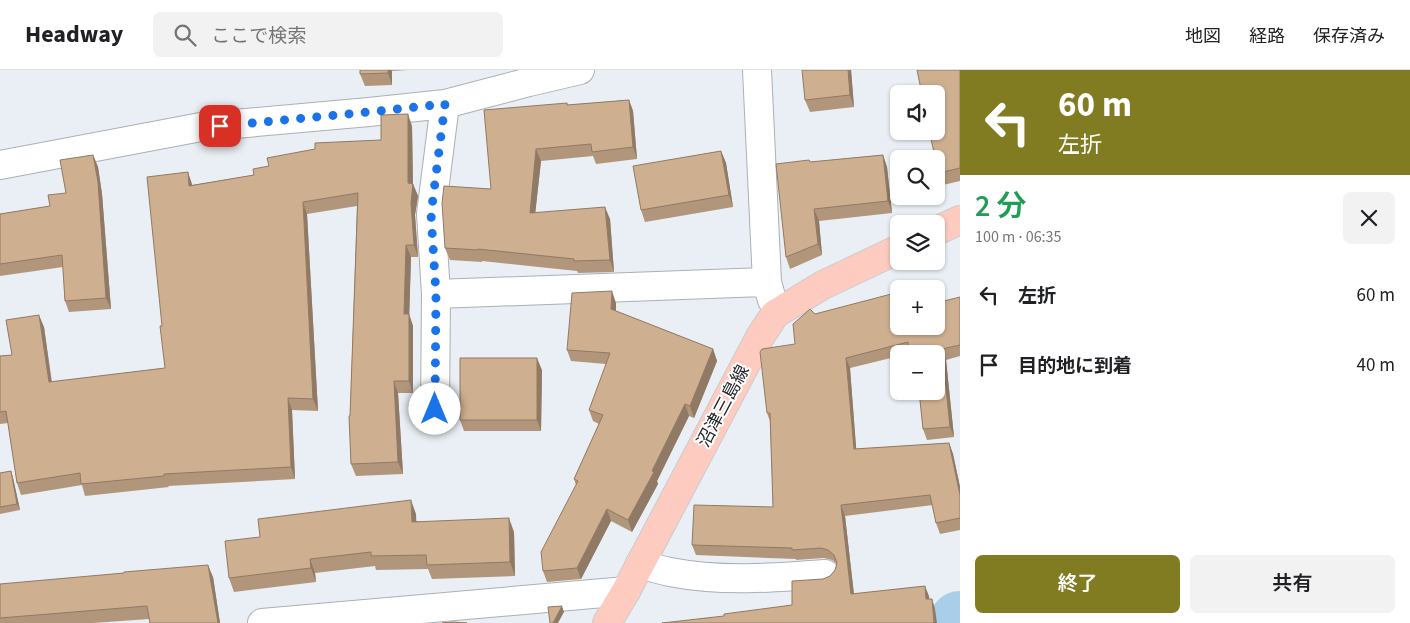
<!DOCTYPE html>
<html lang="ja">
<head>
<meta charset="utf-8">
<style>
	body { margin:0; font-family:"Source Sans 3","Noto Sans JP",sans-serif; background:#f2f2f2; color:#202124; height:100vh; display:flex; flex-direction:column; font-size:19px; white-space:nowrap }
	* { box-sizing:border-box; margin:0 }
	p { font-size:16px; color:#757577 }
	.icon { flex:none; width:28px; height:28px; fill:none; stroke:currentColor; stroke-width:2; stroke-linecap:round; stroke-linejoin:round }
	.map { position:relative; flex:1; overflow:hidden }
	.details { display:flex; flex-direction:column; background:#fff; width:450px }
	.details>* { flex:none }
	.hud { background:#817b21; color:#fff; overflow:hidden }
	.buttons { position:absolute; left:890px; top:15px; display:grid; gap:10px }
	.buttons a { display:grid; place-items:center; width:55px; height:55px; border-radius:8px; background:#fff; box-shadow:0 1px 4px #0004; font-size:25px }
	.pin { position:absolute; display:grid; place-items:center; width:42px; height:42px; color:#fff; margin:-21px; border-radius:10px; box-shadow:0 2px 8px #0006 }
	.me { position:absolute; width:55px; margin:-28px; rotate:0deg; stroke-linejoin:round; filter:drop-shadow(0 0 4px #0008) }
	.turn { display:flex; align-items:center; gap:18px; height:105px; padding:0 15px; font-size:22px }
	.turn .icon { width:65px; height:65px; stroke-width:2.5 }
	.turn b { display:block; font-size:35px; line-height:42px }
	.round { display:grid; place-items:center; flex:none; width:52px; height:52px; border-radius:8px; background:#f2f2f2 }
	.head { display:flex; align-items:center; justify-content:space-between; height:85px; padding:0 15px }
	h1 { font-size:30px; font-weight:600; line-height:38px; color:#1e9e55 }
	.button { display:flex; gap:10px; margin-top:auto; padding:10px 15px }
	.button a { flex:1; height:58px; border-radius:8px; background:#817b21; color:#fff; font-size:20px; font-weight:600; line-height:58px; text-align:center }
	.button a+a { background:#f2f2f2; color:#202124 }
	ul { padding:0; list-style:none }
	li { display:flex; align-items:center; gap:15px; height:70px; padding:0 15px }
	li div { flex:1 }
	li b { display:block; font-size:19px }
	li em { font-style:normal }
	header { display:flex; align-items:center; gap:30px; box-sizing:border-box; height:70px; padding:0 25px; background:#fff; border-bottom:1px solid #e0e0e0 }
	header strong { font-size:24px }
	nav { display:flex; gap:28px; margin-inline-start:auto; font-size:18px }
	.search { width:350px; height:45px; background:#f2f2f2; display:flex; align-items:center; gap:12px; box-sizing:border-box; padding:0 18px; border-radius:8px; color:#757577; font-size:19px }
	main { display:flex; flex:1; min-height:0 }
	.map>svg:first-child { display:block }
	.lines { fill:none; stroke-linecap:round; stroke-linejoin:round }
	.river { stroke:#a9ceea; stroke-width:62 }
	.minor-casing { stroke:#abb0b5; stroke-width:30 }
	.major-casing { stroke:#cacbcb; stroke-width:30 }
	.minor { stroke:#fff; stroke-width:28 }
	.major { stroke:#fecbc1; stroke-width:28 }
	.wall { fill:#b1967c }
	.shaded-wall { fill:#907a65 }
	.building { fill:#ceaf90; stroke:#907a65 }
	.route { stroke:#1a73e8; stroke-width:9; stroke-dasharray:0 16.2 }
	.labels { text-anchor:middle; stroke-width:4; stroke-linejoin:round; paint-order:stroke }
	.street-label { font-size:18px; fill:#242628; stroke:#fff }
</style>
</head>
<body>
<header>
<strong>Headway</strong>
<div class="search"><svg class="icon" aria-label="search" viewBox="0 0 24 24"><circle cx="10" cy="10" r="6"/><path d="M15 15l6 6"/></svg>ここで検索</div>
<nav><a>地図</a><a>経路</a><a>保存済み</a></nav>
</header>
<main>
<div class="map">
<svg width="960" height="553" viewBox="0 0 960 553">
	<rect width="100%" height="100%" fill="#e9eff4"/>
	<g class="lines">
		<path class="river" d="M960 553V552"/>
		<defs>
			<path id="minor" d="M757 0 767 212 772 230
				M0 95 201 57 369 42 445 34 529 12 580 0
				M436 224 767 212
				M435 339 436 224 431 144 445 34
				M640 494C650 497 660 500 670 502 721 512 773 508 825 504
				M262 553 626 521"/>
			<path id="major" d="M936 161 960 150
				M607 553 626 521 760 267 775 244 823 215 899 179"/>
		</defs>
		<use href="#minor" class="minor-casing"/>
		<use href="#major" class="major-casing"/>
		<use href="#minor" class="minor"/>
		<use href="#major" class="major"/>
	</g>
	<path class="wall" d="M360 0H407L392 1V15L365 16 360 4Z
		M851 0 854 37 810 42 805 30Z
		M960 0V111L943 115 939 103 936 61Z
		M629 30 633 41 637 89 596 94 593 86 541 91 535 143 610 149 614 202 578 203 577 201 482 191V192L450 190 445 178 567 33 568 35Z
		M412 56 413 114 418 126 415 145 418 187H411L409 244 413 256V323H398L403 404 356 406 351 394 350 346 357 136 307 144 318 341 292 340 295 409 168 416 169 417 85 426 82 415 21 425 17 413 8 353 0 354V286L12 285 44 257 52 312 165 298 162 256 192 115 254 105 269 96 381 70Z
		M721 81 726 93 733 137 645 152 641 140Z
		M93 85 98 97 102 124 111 239 69 242 65 231 63 197 0 206V144L50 136 66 123Z
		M883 85 887 97 892 143 819 151 822 185 790 199 786 187 809 90 810 92Z
		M960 227V286L946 290 954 367 927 370 923 359 920 330 917 327 915 321H936L909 283 899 284V286L850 298 856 379 949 373 953 384 960 417V460L940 464 936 453 933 435 845 446 854 524 925 516 929 529H932L935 539 724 546 792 535 823 509 830 506 835 500 837 494 832 490 824 488 796 490V489L696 485 692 475 773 437 770 351 767 343 795 274 815 244 899 256Z
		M616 233V241L713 279 717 291 694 348 689 346 657 411 658 414 632 462 611 451 581 509 547 512 543 501 576 415 574 409 599 354 593 351 589 340 606 294 571 291 567 280Z
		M542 300 541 361H464L460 350Z
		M11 401 13 408 20 440 0 444V403Z
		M416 444V451L514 462 515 506 432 509 428 499 376 500 375 496 315 503 316 512 234 522 229 508Z
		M213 507 220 553H150L149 549 93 553H0V514Z"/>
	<path class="shaded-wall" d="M388 0H391L392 1V15L388 3Z
		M848 0H851L854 37 850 25Z
		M629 30 633 41 637 89 633 77Z
		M408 44 412 56 413 118V114L418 126 415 145 418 187 414 175 411 133 408 113Z
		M536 79 541 91 534 155 530 143Z
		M721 81 726 93 733 137 729 125Z
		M93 85 98 97 102 124 111 239 106 228Z
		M883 85 887 97 892 143 888 131Z
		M188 102 192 114 194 128 189 116Z
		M303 132 307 144 318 341 313 329Z
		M605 137 610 149 614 202 610 190Z
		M814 139 819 151 822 185 818 174Z
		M406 175 411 187 409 256 404 244Z
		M612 221 616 233V251L611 239Z
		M409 244 413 256V323L409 311Z
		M39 245 44 257 53 324 49 312Z
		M713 279 717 291 694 348 690 336Z
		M942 279 946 290 954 367 950 357Z
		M537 288 542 300 541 361 537 350Z
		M846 288 850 298 857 389 854 379Z
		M394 311 398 323 403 404 398 392Z
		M288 328 292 340 295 409 291 397Z
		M685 334 689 346 657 411 658 414 632 462 628 450Z
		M949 373 953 384 960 417V425Z
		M11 401 13 408 20 440 17 434Z
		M411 430 416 444 417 465 412 452Z
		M841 435 845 446 855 534 851 524Z
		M607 439 611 451 581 509 577 498Z
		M509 448 514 462 515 506 510 492Z
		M310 489 315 503 316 512 311 498Z
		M208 495 213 507 220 553H218Z
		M925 516 929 526 930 540 926 529Z
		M932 529 935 539 937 553H934Z
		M562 536 564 542 558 553H553Z"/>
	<path class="building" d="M360 0H388V3L360 4Z
		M802 0H848L850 25 805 30Z
		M917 0H960V98L939 103 929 61H936V24H922Z
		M629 30 633 77 592 82 591 74 536 79 530 143 605 137 610 190 574 191V189L478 179V180L445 178 442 133 444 116 491 119 484 40 567 33V35Z
		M408 44V113L413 114 411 133 414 175H406L404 244H409V311H394L398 392 351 394 349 346H350L358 123 303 132 313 329 288 328 291 397 164 404V406L81 414 80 403 17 413 6 341 0 342V286L12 285 6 250 39 245 49 312 165 298 160 256H162L147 107 188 102 189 116 254 105 253 99 269 96 267 88 315 79V73L381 70V45Z
		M721 81 729 125 641 140 633 96Z
		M93 85 98 112 106 228 65 231 62 185 0 194V144L50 136 48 125 66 123 60 90Z
		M883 85 888 131 814 139 818 174 786 187 776 94 809 90 810 92Z
		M924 216 925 219H913Z
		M612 221 611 239 713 279 690 336 685 334 652 401 654 402 628 450 607 439 577 498 543 501 541 482 578 411 574 409 603 345 589 340 610 283 567 280 572 223Z
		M899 222V256H936V233L960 227V275L942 279 950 357 923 359 919 321H936V284H909L908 272 846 288 854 379 949 373 960 425V448L936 453 930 425 841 435 851 524 925 516 926 529H932L934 553H662L724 546V544L792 535V511L823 509 830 506 835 500 837 493 834 485 828 480 821 478 792 480V478L692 475 694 435 773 437 770 343H767L760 282 762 279 795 274 793 254 810 239 815 244Z
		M460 288H537V350H460Z
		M11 401 17 434 0 437V403Z
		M411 430 412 452 509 448 510 492 427 495 426 485 371 486V482L310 489 311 498 229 508 225 471 260 467 258 449Z
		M208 495 218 553H150L147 536 0 548V514L124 503V502Z
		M562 536 553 553H550L548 537Z
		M453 552 467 553H442Z"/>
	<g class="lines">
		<path class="route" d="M220 56 369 42 445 34 431 144 436 224 435 339"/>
	</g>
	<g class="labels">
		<g class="street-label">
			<text transform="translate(723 336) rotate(-62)" y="6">沼津三島線</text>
		</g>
	</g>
</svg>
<div class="buttons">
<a><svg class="icon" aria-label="sound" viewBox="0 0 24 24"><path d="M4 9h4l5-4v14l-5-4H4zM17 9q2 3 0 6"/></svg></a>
<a><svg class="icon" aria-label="search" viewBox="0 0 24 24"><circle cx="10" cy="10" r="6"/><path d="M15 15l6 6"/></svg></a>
<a><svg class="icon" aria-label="layers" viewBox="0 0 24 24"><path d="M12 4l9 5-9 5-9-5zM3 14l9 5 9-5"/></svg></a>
<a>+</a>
<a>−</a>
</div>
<div class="pin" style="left:220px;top:56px;background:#d93025"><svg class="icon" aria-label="arrive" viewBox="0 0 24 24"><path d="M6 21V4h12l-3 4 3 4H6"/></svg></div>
<svg class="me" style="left:435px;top:339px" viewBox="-20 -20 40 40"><circle r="19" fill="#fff"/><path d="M0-13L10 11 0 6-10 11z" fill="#1a73e8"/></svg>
</div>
<section class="details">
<div class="hud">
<div class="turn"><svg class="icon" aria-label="left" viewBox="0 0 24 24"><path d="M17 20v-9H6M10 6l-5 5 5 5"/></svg><div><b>60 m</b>左折</div></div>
</div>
<div class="head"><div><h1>2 分</h1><p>100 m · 06:35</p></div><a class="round"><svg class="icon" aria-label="close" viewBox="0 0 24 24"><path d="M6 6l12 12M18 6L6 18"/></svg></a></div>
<ul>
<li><svg class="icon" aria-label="left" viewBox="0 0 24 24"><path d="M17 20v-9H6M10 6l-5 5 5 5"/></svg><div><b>左折</b></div><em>60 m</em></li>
<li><svg class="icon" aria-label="arrive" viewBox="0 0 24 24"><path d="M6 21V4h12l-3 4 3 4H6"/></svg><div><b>目的地に到着</b></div><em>40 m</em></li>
</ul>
<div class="button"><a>終了</a><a>共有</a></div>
</section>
</main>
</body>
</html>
